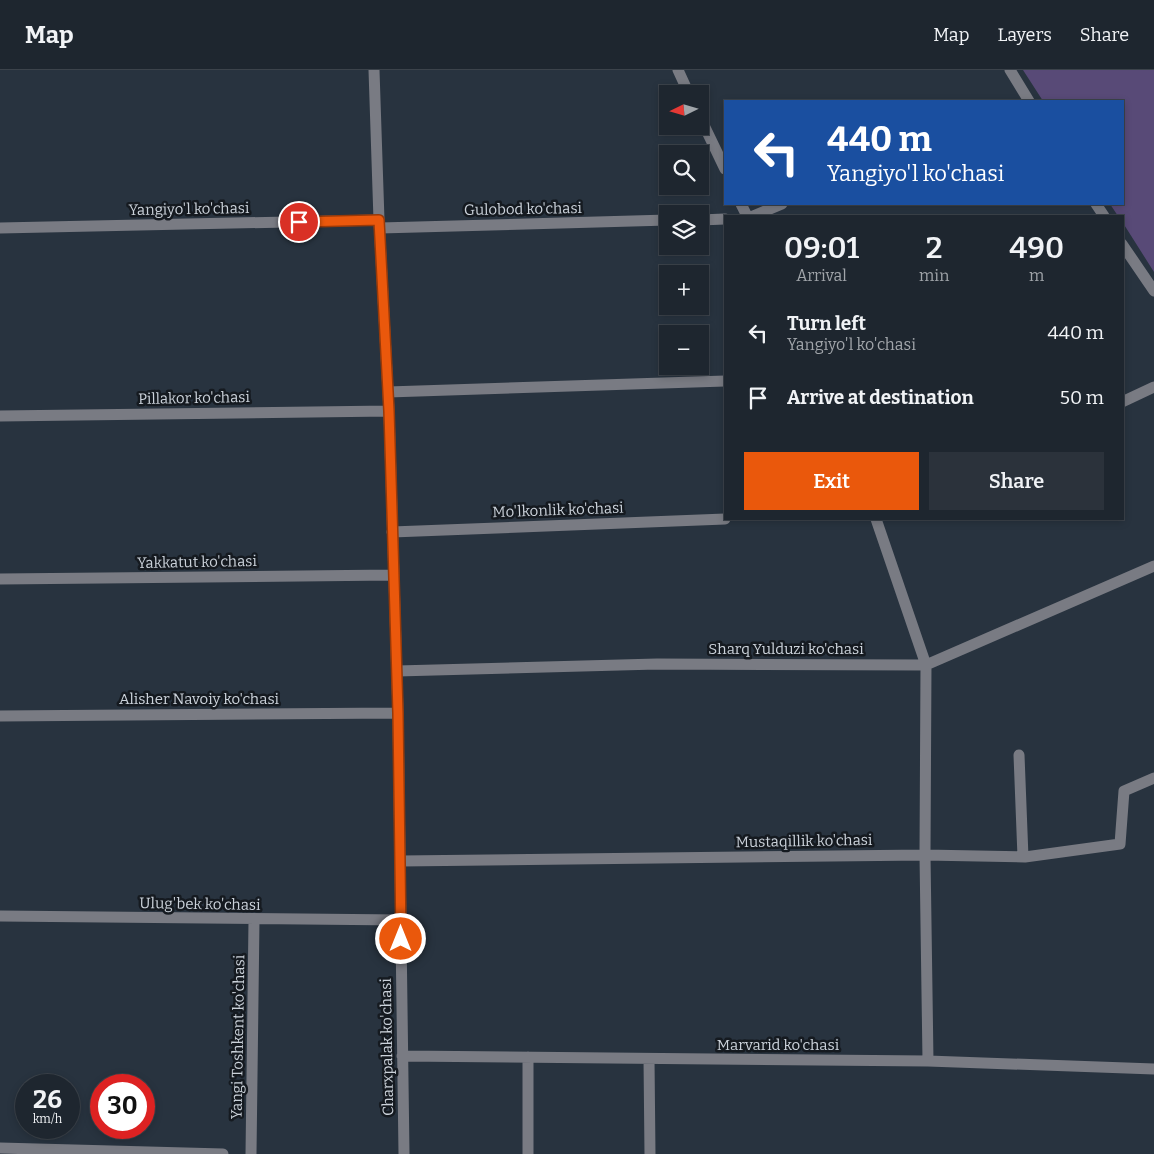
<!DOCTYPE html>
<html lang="en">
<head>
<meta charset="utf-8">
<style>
	body { margin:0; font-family:Bitter,serif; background:#2b323b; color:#f1f3f6; height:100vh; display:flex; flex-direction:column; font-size:19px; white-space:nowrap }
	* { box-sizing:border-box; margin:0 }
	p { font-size:16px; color:#a1a5aa }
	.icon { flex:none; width:28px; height:28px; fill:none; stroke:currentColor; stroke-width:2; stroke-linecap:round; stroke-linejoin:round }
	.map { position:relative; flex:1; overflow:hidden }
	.drawer { position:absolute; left:724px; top:145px; width:400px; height:305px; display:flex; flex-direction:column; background:#1e262f; border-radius:0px; box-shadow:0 2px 8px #0003,0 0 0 1px #3c434b }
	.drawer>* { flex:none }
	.hud { position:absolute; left:724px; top:30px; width:400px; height:105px; border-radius:0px; box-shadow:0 2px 8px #0003,0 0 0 1px #3c434b; background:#1a4fa0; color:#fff; overflow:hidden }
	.needle { width:32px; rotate:265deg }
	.fabs { position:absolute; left:659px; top:15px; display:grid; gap:10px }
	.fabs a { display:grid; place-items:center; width:50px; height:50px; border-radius:0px; background:#1e262f; box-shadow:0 2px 8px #0003,0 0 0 1px #3c434b; font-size:25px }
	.speed { position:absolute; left:15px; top:1004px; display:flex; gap:10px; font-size:25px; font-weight:700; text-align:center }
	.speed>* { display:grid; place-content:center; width:65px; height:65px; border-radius:50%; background:#1e262f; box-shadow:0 2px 8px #0003,0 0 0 1px #3c434b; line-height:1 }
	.speed small { font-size:12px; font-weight:400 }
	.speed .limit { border:8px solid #d22; background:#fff; color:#111 }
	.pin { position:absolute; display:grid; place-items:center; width:42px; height:42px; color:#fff; margin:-21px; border:2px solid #fff; border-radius:50%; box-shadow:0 1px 5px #0007 }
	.me { position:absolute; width:55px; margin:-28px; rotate:0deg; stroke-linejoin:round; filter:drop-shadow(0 0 4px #0008) }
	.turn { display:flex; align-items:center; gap:18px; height:105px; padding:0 20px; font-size:22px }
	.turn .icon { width:65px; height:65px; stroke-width:2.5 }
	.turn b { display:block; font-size:35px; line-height:42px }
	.eta { display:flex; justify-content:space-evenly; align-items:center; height:85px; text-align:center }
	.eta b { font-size:30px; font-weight:600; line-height:35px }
	.button { display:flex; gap:10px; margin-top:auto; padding:10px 20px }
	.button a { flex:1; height:58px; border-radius:0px; background:#ea580c; color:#fff; font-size:20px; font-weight:600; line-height:58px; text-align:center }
	.button a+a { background:#2b323b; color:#f1f3f6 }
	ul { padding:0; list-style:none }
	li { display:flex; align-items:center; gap:15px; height:65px; padding:0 20px }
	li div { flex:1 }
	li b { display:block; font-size:19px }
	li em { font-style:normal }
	header { display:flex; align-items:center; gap:30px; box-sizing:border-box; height:70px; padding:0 25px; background:#1e262f; border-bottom:1px solid #3c434b }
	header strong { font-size:24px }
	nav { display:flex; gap:28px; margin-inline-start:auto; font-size:18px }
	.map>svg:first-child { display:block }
	.green { fill:#584a77 }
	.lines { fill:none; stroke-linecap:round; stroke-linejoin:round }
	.minor { stroke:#797b83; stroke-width:11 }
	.route-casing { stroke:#983908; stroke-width:12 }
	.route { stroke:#ea580c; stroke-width:9 }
	.labels { text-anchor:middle; stroke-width:5; stroke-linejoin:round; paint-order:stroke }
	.street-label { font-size:15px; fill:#cbd2da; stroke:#151a20 }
</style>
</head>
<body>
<header>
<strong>Map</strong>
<nav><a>Map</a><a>Layers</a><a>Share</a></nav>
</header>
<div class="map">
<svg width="1154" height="1084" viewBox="0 0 1154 1084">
	<rect width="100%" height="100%" fill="#28333f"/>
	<path class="green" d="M1023 0H1154V202L1123 153 1122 146H1118L1110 134H1122V31H1043Z"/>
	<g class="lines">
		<path class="minor" d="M374 0 379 150 389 341 398 643 404 1084
			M678 0 689 24
			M1010 0 1029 31
			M700 47 725 99
			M741 134 747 146
			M1096 134 1104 146
			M753 146 782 134
			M700 150 725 149
			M0 158 379 150
			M380 158 668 150
			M1122 174 1154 221
			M388 322 725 311
			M1122 332 1154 317
			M0 346 389 341
			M876 449 926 595 925 785 928 991
			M392 462 725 449
			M0 509 393 505
			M397 601 657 594 926 595 1154 496
			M0 646 398 643
			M1019 685 1023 787
			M401 791 925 785 1025 787 1120 774 1124 721 1154 708
			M0 846 401 850
			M402 986 928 991 1154 999
			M528 987V1084
			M649 989 650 1084
			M0 1078 223 1084
			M251 1084 254 850"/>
	</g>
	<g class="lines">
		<defs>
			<path id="route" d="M299 152 379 150 389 341 398 643 401 869"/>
		</defs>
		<use href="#route" class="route-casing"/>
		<use href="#route" class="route"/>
	</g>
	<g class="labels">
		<g class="street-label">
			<text transform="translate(189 139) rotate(-1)" y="5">Yangiyo'l ko'chasi</text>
			<text transform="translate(523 139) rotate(-1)" y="5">Gulobod ko'chasi</text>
			<text transform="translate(194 328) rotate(-1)" y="5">Pillakor ko'chasi</text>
			<text transform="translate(558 440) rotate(-2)" y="5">Mo'lkonlik ko'chasi</text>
			<text transform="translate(197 492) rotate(-1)" y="5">Yakkatut ko'chasi</text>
			<text x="786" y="584">Sharq Yulduzi ko'chasi</text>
			<text x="199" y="634">Alisher Navoiy ko'chasi</text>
			<text transform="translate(804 771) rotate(-1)" y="5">Mustaqillik ko'chasi</text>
			<text transform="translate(200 834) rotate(1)" y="5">Ulug'bek ko'chasi</text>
			<text transform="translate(238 967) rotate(-89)" y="5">Yangi Toshkent ko'chasi</text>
			<text x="778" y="980">Marvarid ko'chasi</text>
			<text transform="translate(387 977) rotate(-91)" y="5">Charxpalak ko'chasi</text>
		</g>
	</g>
</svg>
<div class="fabs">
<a><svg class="needle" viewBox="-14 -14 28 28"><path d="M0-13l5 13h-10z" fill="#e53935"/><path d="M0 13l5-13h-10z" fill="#a1a5aa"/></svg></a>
<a><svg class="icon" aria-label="search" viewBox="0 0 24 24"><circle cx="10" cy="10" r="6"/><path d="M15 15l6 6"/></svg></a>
<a><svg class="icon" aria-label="layers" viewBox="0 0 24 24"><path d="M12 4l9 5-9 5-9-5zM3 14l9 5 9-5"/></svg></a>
<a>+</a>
<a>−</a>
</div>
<div class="speed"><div>26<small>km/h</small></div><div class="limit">30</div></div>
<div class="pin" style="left:299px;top:152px;background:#d93025"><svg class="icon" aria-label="arrive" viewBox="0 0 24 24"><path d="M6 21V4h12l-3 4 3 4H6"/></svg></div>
<svg class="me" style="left:401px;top:869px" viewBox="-20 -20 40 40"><circle r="17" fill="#ea580c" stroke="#fff" stroke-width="3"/><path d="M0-11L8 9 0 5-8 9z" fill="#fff"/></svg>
<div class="hud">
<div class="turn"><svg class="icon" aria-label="left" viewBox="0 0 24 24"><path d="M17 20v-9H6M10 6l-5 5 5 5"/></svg><div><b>440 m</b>Yangiyo'l ko'chasi</div></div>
</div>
<section class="drawer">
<div class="eta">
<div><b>09:01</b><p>Arrival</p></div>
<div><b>2</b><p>min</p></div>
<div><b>490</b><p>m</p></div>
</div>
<ul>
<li><svg class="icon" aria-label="left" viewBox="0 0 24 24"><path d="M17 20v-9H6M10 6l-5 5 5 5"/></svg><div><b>Turn left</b><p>Yangiyo'l ko'chasi</p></div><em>440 m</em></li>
<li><svg class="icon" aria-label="arrive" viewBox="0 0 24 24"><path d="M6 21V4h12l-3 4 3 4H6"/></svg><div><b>Arrive at destination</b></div><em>50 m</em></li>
</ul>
<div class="button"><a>Exit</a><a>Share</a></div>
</section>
</div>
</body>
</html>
